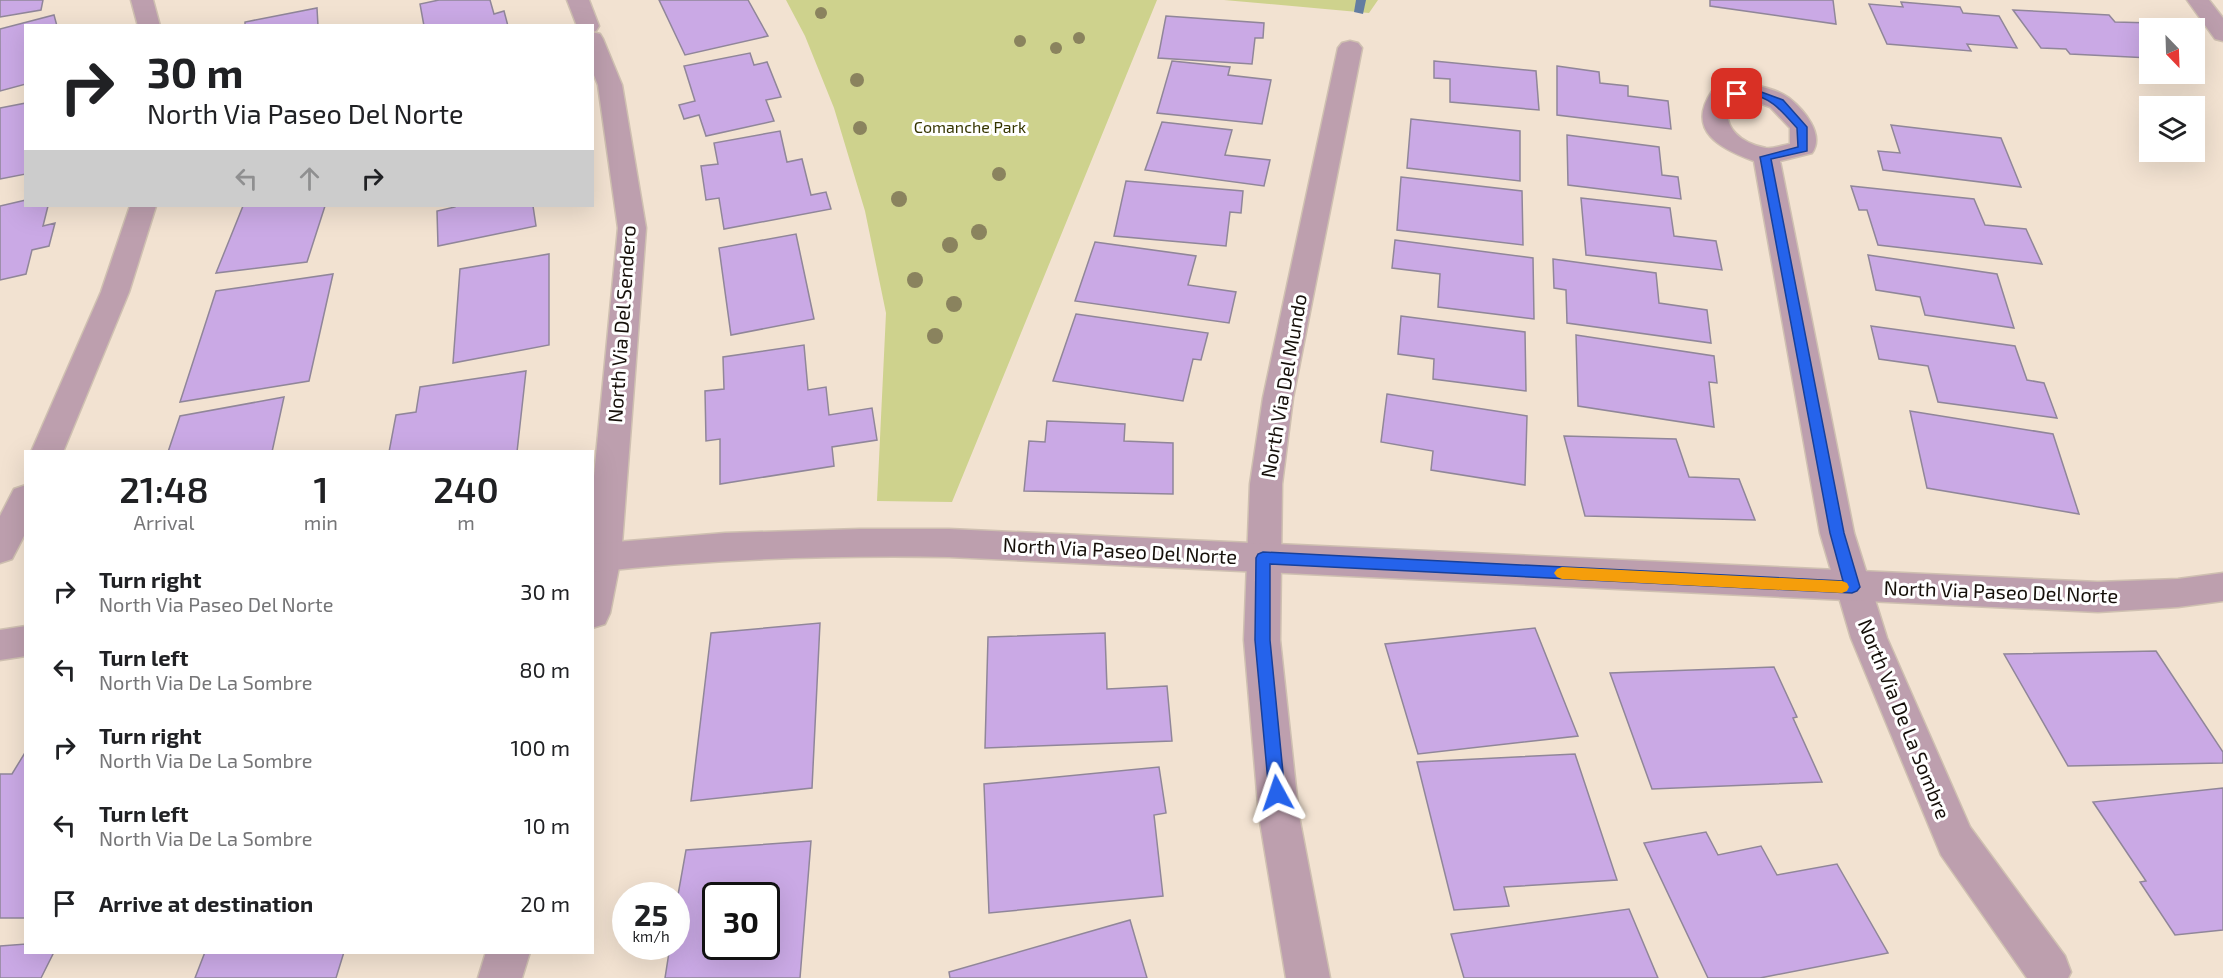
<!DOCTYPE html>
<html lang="en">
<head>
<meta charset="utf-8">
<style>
	body { margin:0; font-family:"Exo 2",sans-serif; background:#f6f6f6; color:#202124; height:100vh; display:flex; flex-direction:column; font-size:22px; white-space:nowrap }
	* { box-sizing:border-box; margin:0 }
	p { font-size:20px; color:#757577 }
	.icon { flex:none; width:33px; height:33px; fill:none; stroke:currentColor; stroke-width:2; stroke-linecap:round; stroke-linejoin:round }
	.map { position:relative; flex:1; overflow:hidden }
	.panel { position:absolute; left:24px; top:450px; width:570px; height:504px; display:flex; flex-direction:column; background:#fff; border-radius:0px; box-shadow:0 6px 24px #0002 }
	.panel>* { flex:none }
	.hud { position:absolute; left:24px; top:24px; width:570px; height:183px; border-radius:0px; box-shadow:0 6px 24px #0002; background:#fff; color:#202124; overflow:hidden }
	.needle { width:39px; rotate:157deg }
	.fabs { position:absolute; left:2139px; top:18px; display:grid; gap:12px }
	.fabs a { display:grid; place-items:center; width:66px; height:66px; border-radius:0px; background:#fff; box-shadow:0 6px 24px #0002; font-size:30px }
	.speed { position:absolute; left:612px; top:882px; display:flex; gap:12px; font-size:30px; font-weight:700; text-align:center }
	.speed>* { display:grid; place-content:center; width:78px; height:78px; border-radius:50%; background:#fff; box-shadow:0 6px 24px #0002; line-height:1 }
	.speed small { font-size:15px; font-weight:400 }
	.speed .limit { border:3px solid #111; border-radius:9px; background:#fff; color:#111 }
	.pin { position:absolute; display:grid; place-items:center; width:51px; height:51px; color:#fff; margin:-26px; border-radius:12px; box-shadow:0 3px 9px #0006 }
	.me { position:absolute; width:66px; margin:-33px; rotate:355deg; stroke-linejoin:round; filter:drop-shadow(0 0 4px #0008) }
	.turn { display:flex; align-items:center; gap:21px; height:126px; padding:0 24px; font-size:27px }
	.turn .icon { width:78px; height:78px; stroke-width:2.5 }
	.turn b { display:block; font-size:42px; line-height:51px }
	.lanes { display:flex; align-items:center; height:57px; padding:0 24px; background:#0003; justify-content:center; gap:30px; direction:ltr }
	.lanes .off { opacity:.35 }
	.eta { display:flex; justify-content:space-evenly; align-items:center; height:102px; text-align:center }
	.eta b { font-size:36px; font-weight:600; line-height:42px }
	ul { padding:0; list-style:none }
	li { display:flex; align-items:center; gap:18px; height:78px; padding:0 24px }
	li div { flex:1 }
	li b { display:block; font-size:22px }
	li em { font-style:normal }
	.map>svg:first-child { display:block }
	.green { fill:#ced28d }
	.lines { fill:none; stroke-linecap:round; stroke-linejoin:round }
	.stream { fill:#637da1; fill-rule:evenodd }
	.building { fill:#caa9e5; stroke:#908699; stroke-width:1.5; fill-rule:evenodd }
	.minor-casing { stroke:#cfc0b1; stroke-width:3 }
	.tertiary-casing { stroke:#cfc0b1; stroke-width:3 }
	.minor { fill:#bd9fae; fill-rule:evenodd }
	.tertiary { fill:#bd9fae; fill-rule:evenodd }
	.tree { fill:#8a835e }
	.route { fill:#2563eb; stroke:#184099; stroke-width:1.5 }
	.slow { fill:#f59e0b }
	.labels { text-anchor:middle; stroke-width:6; stroke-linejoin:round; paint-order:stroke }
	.far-park-label { font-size:16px; fill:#353500; stroke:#fff }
	.street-label { font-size:20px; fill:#150f09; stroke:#fff }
</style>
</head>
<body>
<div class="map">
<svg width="2223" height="978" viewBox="0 0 2223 978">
	<rect width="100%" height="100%" fill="#f2e2d1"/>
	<path class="green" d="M786 0H1157L952 502 877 501 886 313 865 211 834 108 805 36Z
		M1224 0H1378L1369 13Z"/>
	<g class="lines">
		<path class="stream" d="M1356 0H1366L1363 14 1354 12Z"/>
	</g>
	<path class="building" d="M0 0H43L41 10 0 17Z
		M439 0H490L494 14 504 11 508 26H424L420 4Z
		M659 0H748L768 36 685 55Z
		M1710 0H1833L1836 24 1710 6Z
		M1901 2 1960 7 1963 13 1999 16 2017 48 1967 44 1971 51 1887 44 1869 4 1903 7Z
		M317 8 318 26H245V22Z
		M2013 10 2109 15 2115 22 2153 23 2157 28H2150V58L2070 54 2066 49 2041 48Z
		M54 15 57 26H26V84L0 91V29Z
		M1166 16 1264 23 1263 38H1255L1252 64 1158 58Z
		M750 53 754 65 767 62 781 97 766 100 774 121 706 136 699 115 684 119 679 105 695 101 684 66Z
		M1172 61 1230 67 1228 75 1271 80 1262 124 1157 113Z
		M1434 61 1536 71 1539 110 1450 102V79L1434 78Z
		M1557 66 1599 72 1600 83 1628 86V96L1668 101 1671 129 1557 115Z
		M26 103V174L0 179V108Z
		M1411 119 1520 131V181L1407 168Z
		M1162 122 1232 130 1225 155 1270 160 1264 186 1145 170Z
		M1891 125 2001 138 2021 187 1883 170 1878 151 1900 153Z
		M780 131 787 162 802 159 811 195 826 192 831 209 724 229 719 198 706 200 701 166 718 164 714 143Z
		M1567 135 1659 147 1662 175 1678 177 1681 199 1568 185Z
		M1401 177 1522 191 1523 245 1397 230Z
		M1126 181 1243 191 1241 213 1230 212 1226 246 1114 236Z
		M1851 186 1974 199 1985 225 2026 229 2042 264 1878 245 1867 210H1859Z
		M1581 198 1670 208 1674 236 1716 241 1722 270 1586 255Z
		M26 200V206H48L43 226 55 223 49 246 32 250 26 274 0 280V206Z
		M243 206H325L307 262 216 273Z
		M455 206H533L536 226 438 246 437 211 455 207Z
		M796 234 814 319 731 335 719 248Z
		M1395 240 1533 258 1534 319 1438 307 1440 274 1392 268Z
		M1095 242 1196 256 1188 285 1236 292 1229 323 1075 301Z
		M549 254V345L453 363 460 269Z
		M1868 255 1997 274 2014 328 1925 315 1920 297 1876 290Z
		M1553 259 1656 273 1659 303 1707 310 1711 343 1567 323 1566 290 1554 288Z
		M333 274 309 381 180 402 216 291Z
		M1076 314 1208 333 1201 360 1193 359 1183 401 1053 381Z
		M1401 316 1525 332 1526 391 1433 379 1434 359 1398 354Z
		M1871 326 2015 346 2027 380 2044 383 2057 418 1938 402 1928 366 1879 359Z
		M1576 335 1714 356 1717 383 1709 382 1714 427 1578 406Z
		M804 345 808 390 826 387 829 415 872 408 877 440 832 447 834 466 720 484V439L706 441 705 391 724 389 723 357Z
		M526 371 517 452H389L396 415 416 412 420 387Z
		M1387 394 1527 416 1525 485 1431 470 1433 451 1381 442Z
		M284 397 272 452H168L180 416Z
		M1910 411 2053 434 2079 514 1927 488Z
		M1047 421 1125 424 1124 441 1173 443V494L1024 491 1029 441 1045 442Z
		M1564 436 1676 439 1689 477 1739 479 1755 520 1585 516Z
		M820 623 812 788 691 801 711 633Z
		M1535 628 1578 736 1418 754 1385 644Z
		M1105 633 1107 689 1167 686 1172 741 985 748 988 637Z
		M2156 651 2223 752V763L2068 766 2004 654Z
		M1774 667 1797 717 1793 718 1822 782 1652 789 1610 673Z
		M26 751V918H0V774H12Z
		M1575 754 1617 880 1504 887 1509 906 1454 910 1417 762Z
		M1159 767 1166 813 1154 815 1163 896 989 913 984 784Z
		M2223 788V930L2175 935 2140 882 2146 881 2093 802Z
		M1706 832 1718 855 1761 846 1777 875 1837 864 1888 953 1760 978H1708L1644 843Z
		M811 841 800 978H665L670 946H676V906L686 850ZM716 896H766V946H716Z
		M1629 909 1658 978H1464L1451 934Z
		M1130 920 1147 978H950L949 972Z
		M26 944V952H54L41 978H0V946Z
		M205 952H344L336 978H195Z"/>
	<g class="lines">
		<defs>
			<path id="minor" d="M131 0H153L160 26H138Z
				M567 0H589L599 26 596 31 592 32V26H577Z
				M592 32 600 34 603 39 622 85 646 228 621 557 610 613 605 624 592 628V497L618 228 598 85 592 70Z
				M1350 41 1358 43 1362 48 1293 398 1282 484 1280 640 1299 816 1330 978H1286L1259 816 1244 640 1250 484 1263 398 1338 48 1342 43Z
				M1753 85C1764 87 1780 91 1789 98 1804 110 1825 134 1812 153L1780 161 1854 533 1887 638 1970 827 2065 956 2071 972 2068 978H2027L1941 855 1851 638 1820 533 1754 161C1721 149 1685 131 1712 91ZM1751 100 1770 107 1790 128V144C1783 145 1773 149 1766 148 1742 144 1720 127 1730 102Z
				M130 206H156L129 292 63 452H31L101 292Z
				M26 485V532L12 559 0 563V516L14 489Z
				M486 952H530L522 978H478Z"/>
			<path id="tertiary" d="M2187 0H2209L2223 18V41L2215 39Z
				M860 529H949L2098 582 2178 579 2223 573V601L2178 607 2098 612 949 557C830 555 711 559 592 572V544L725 533Z
				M26 626V656L0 660V630Z"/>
		</defs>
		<use href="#minor" class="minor-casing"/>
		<use href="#tertiary" class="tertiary-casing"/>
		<use href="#minor" class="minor"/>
		<use href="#tertiary" class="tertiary"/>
	</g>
	<g class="tree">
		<circle cx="821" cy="13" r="6"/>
		<circle cx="1079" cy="38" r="6"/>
		<circle cx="1020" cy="41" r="6"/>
		<circle cx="1056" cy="48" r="6"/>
		<circle cx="857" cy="80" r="7"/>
		<circle cx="860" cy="128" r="7"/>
		<circle cx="999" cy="174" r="7"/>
		<circle cx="899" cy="199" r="8"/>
		<circle cx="979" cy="232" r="8"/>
		<circle cx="950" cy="245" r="8"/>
		<circle cx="915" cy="280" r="8"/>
		<circle cx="954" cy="304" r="8"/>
		<circle cx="935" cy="336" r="8"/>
	</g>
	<path class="route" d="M1753 89 1783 100 1807 127V151L1771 159 1844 533 1860 587 1857 591 1852 593 1270 564V640L1285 793 1283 799 1277 801 1271 799 1269 793 1255 640 1256 558 1258 554 1263 552 1843 581 1830 533 1760 157 1798 147 1797 128C1784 114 1771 96 1750 95 1743 95 1738 98 1732 94Z"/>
	<path class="slow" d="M1562 567 1842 581 1847 583 1849 587 1847 591 1842 593 1562 579 1557 577 1554 573 1557 569Z"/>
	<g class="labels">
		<g class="far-park-label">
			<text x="970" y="133">Comanche Park</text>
		</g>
		<g class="street-label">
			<text transform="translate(622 324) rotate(-86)" y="7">North Via Del Sendero</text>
			<text transform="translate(1284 386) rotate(-80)" y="7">North Via Del Mundo</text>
			<text transform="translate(1120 551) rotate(3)" y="7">North Via Paseo Del Norte</text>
			<text transform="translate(2001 592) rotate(2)" y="7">North Via Paseo Del Norte</text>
			<text transform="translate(1904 719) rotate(68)" y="7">North Via De La Sombre</text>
		</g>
	</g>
</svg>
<div class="fabs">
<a><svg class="needle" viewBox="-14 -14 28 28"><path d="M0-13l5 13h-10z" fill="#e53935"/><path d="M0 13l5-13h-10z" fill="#757577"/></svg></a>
<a><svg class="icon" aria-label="layers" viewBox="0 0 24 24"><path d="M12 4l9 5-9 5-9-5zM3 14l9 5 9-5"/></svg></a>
</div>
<div class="speed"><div>25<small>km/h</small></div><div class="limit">30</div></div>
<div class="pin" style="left:1737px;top:94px;background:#d93025"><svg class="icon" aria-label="arrive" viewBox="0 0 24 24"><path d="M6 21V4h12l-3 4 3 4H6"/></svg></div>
<svg class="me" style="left:1277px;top:793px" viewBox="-20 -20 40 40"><path d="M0-17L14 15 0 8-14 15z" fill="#2563eb" stroke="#fff" stroke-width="4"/></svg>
<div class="hud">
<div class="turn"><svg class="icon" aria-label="right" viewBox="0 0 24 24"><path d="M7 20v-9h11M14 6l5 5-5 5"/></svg><div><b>30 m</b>North Via Paseo Del Norte</div></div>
<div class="lanes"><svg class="icon off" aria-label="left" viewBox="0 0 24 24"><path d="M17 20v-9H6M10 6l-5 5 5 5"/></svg><svg class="icon off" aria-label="ahead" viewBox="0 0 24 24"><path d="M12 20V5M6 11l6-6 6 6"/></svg><svg class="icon" aria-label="right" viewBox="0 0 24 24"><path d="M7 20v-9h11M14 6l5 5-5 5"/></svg></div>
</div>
<section class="panel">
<div class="eta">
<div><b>21:48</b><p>Arrival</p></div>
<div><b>1</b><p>min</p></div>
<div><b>240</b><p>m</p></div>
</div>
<ul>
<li><svg class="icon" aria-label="right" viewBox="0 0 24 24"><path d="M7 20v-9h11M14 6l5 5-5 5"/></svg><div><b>Turn right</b><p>North Via Paseo Del Norte</p></div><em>30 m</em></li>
<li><svg class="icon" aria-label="left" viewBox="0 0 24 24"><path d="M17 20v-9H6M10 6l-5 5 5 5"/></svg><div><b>Turn left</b><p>North Via De La Sombre</p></div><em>80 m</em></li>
<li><svg class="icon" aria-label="right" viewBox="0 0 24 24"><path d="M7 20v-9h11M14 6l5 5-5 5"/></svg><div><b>Turn right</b><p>North Via De La Sombre</p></div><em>100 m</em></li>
<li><svg class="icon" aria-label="left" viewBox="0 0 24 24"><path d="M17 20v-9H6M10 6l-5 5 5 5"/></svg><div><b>Turn left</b><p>North Via De La Sombre</p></div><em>10 m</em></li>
<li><svg class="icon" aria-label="arrive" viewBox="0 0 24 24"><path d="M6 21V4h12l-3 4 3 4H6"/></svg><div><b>Arrive at destination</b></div><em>20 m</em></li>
</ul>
</section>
</div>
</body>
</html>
